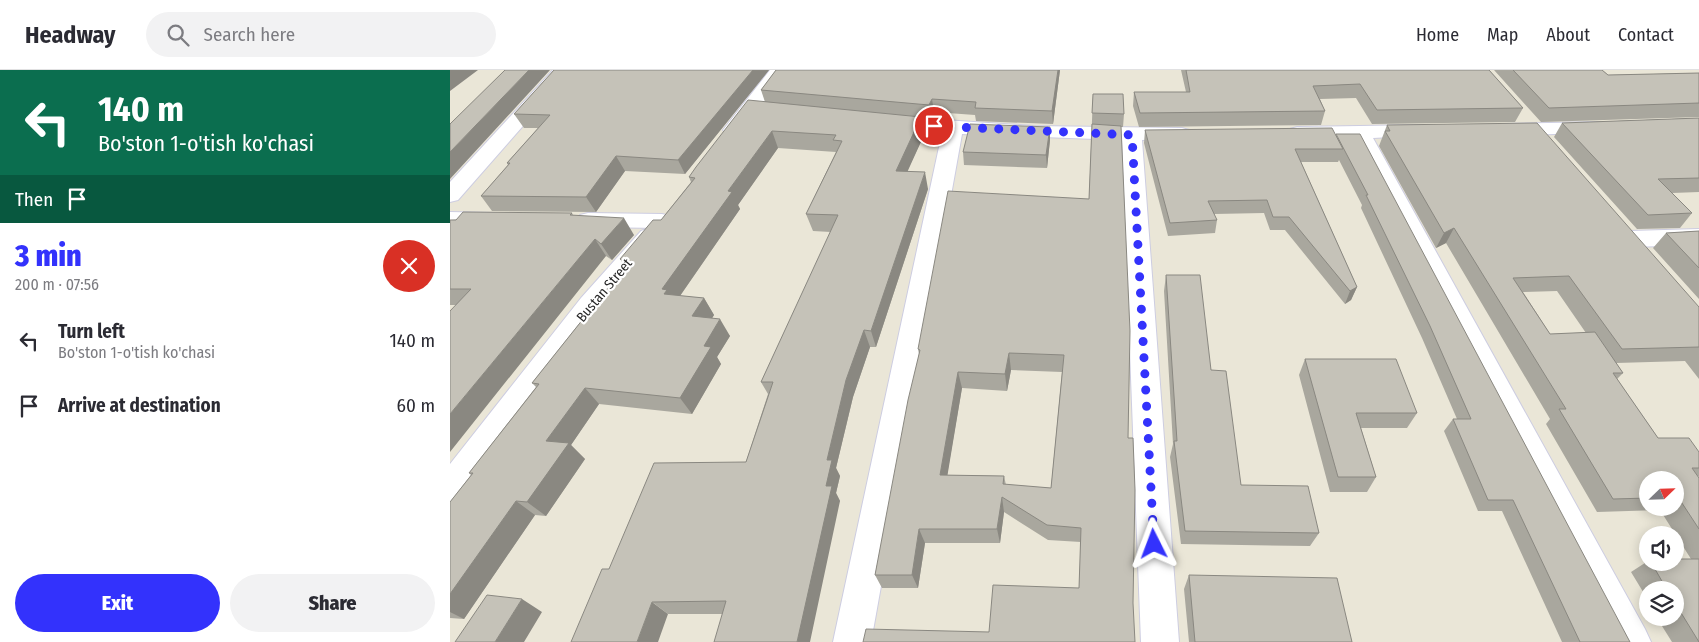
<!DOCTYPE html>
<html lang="en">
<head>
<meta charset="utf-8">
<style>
	body { margin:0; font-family:"Fira Sans Condensed",sans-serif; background:#f2f2f3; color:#2b2b33; height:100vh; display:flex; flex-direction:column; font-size:19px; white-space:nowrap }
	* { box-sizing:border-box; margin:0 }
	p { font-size:16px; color:#7c7c81 }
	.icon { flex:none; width:28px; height:28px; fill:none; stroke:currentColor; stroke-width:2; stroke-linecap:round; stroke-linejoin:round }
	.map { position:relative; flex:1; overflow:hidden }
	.sheet { display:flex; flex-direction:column; background:#fff; width:450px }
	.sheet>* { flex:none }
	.guide { background:#0b6e4f; color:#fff; overflow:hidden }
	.needle { width:32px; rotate:67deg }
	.fabs { position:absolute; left:1189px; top:401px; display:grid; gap:10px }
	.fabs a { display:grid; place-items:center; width:45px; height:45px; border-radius:50%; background:#fff; box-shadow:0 2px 12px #0003; font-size:25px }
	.pin { position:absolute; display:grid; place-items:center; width:42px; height:42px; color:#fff; margin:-21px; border:2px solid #fff; border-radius:50%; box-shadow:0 1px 5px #0007 }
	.me { position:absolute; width:55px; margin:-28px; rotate:357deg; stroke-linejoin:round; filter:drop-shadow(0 0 4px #0008) }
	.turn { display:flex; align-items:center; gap:18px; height:105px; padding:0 15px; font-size:22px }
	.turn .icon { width:65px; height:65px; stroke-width:2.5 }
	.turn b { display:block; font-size:35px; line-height:42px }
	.then { display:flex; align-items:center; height:48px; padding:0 15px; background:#0003; gap:10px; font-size:19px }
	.round { display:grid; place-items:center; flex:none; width:52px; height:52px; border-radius:26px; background:#f2f2f3 }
	.head { display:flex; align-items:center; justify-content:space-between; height:85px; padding:0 15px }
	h1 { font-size:30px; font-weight:800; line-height:38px; color:#3332fc }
	.cta { display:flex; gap:10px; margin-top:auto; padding:10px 15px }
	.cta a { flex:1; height:58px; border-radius:30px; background:#3332fc; color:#fff; font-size:20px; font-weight:800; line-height:58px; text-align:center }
	.cta a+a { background:#f2f2f3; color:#2b2b33 }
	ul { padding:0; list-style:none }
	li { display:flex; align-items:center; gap:15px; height:65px; padding:0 15px }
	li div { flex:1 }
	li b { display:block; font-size:19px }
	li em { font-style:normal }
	header { display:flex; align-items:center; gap:30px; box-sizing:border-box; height:70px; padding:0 25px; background:#fff; border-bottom:1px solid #e1e1e2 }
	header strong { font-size:24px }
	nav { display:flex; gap:28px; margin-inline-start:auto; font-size:18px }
	.search { width:350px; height:45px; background:#f2f2f3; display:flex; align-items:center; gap:12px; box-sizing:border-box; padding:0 18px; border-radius:28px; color:#7c7c81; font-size:19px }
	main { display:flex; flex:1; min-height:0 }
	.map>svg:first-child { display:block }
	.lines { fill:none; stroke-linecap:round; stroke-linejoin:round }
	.street-casing { stroke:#cdcde1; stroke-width:2 }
	.street { fill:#fff; fill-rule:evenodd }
	.wall { fill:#a9a79e; fill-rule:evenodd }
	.shaded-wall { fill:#8a8881 }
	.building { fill:#c5c2b8; stroke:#8a8881; fill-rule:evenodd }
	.route { stroke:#3332fc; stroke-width:9; stroke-dasharray:0 16.2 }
	.labels { text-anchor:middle; stroke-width:4.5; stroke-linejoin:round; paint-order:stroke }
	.street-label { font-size:14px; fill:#272727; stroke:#fff }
</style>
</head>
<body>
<header>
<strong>Headway</strong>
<div class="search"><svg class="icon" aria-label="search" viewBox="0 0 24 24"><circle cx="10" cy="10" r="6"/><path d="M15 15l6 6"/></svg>Search here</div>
<nav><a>Home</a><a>Map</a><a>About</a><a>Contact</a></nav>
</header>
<main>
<section class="sheet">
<div class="guide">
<div class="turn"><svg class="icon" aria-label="left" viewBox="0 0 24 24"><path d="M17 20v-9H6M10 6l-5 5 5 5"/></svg><div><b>140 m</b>Bo'ston 1-o'tish ko'chasi</div></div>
<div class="then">Then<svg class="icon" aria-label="arrive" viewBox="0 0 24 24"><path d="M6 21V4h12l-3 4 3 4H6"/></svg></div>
</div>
<div class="head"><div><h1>3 min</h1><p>200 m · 07:56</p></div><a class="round" style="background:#d93025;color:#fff"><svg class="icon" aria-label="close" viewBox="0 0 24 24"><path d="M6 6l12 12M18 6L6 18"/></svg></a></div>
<ul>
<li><svg class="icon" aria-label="left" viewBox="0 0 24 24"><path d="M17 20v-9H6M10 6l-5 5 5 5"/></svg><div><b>Turn left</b><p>Bo'ston 1-o'tish ko'chasi</p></div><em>140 m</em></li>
<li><svg class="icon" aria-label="arrive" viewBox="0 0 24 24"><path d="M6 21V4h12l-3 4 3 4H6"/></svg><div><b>Arrive at destination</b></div><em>60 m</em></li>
</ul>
<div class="cta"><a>Exit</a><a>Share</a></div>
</section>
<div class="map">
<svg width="1249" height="572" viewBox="0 0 1249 572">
	<rect width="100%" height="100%" fill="#eae6d7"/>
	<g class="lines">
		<defs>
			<path id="street" d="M103 0H122L8 130 0 132V112Z
				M320 0H338L290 64 283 66 276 64 273 60Z
				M435 46 583 56 732 58 739 60 742 64 739 68 692 70 729 572H691L672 70 512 64 421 572H383L492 63 428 56 425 52 428 48Z
				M1147 52 1154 54 1157 58 1154 62 1055 66 1048 64 1045 60 1048 56 1055 54Z
				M972 55 979 57 982 61 979 65 923 68 1195 559 1201 572H1162L903 68 847 69 840 67 837 63 840 59 847 57Z
				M0 142 43 143 51 145 54 150 51 155 43 157 0 156Z
				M138 143 212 144 220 146 223 151 220 156 212 158 138 157 130 155 127 150 130 145Z
				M199 158 207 161 211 166 207 171 149 242 11 428 0 432V394L131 228 191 161Z
				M1249 159V175L1180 177 1172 174 1168 169 1172 164 1180 161Z"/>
		</defs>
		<use href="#street" class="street-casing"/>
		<use href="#street" class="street"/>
	</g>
	<path class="wall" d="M104 0H319L235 104 175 101 146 142 42 141 31 126 58 95 57 93 88 58H74L64 44Z
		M326 0H610L603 54 526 51 525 45 484 42 481 48 472 47 475 63 457 101 478 119 426 277H420L403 327 386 398 390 406 386 423 390 431 273 544H218L159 499 296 392 318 324 311 312 381 162 363 161 356 144 386 82 328 78 288 135 290 139 230 226 254 228 264 245 262 248 280 266 267 287 271 294 242 344 149 334 121 375 135 389 96 446 85 445 14 549 0 548V432L21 405 19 403 86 317 82 313 175 196 170 189 211 150 241 112 239 107 315 32 311 20Z
		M731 0H1039L1073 38 1065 52 922 54 906 28 870 29 875 41 871 55 689 57 683 36 684 22H736Z
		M1044 0H1152L1158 5 1249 3V47L1091 52Z
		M643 24 674 44 673 57H671L678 368 683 533 539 562 629 518 631 472 598 470 554 442 550 473H475L468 518H432L425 505 469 284 468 279 639 129ZM561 300 612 302 601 418 556 415 554 406 497 405 512 318 557 321Z
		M1249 48V122L1222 123 1242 143 1230 158 1187 159 1104 67 1112 53Z
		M937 55 1249 237V309L1235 291 1166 293 1173 303 1167 309 1208 368 1249 382V406L1248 407 1249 408V572H1222L1207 548H1225V520H1198V530L1181 502 1198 491V492H1225L1241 489 1210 440 1147 442 1096 354 1100 349 996 173 986 178 929 76ZM1107 221 1136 263 1100 264 1073 222ZM1198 410H1225V438H1198Z
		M695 60 886 65 1180 572H1112L1052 441H1028L994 361 1003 349H1007L972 268 911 138 912 135 889 90 888 92H851L907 217 901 230 895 234 835 160H820L814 143 764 144 767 150 765 163 718 166 694 73Z
		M600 70 597 98 514 95 513 82Z
		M122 143 123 145 184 165 162 190 156 186 6 235H0V150Z
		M1249 161V229L1203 178 1216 163Z
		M716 205 761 300 791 415 869 463 860 476 731 474 720 387 723 374 714 221Z
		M855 289 967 343 957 358H911L926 407 917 422H880L849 305Z
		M739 505 902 572H739L734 519Z"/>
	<path class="shaded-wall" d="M0 0H28L0 21Z
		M79 0H100L0 109V82Z
		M303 0H319L235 104 228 90Z
		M608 0H610L603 54 602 41Z
		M482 29 484 42 481 48 479 35Z
		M471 47 475 63 450 118 446 101Z
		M600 57V70L597 98 596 85Z
		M322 61 328 78 288 135 290 139 225 233 214 224 212 219 278 121Z
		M166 86 175 101 146 142 136 127Z
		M475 102 478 119 477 122 426 277 421 261Z
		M174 148 184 165 162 190 151 174Z
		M1004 158 996 173 986 178 994 163Z
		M145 169 156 186 0 382V344Z
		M907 217 901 230 895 234 900 221Z
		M254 228 264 245 253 263 242 246Z
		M270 249 280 266 267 287 271 294 242 344 230 328 254 276Z
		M414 260 420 277 403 327 386 398 390 406 386 423 390 431 360 572H347L376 416 377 390 396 310Z
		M559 283 561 300 557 321 555 304Z
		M508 302 512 318 495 420 490 405Z
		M135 318 149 334 121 375 135 389 96 446 77 432 96 371Z
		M552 427 554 442 550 473 547 459Z
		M66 431 85 445 14 549 0 542V524Z
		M469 459 475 473 468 518 462 505Z
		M72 529 92 542 74 572H45Z
		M202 532 218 544 208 572H187Z"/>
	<path class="building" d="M55 0H79L0 82V54Z
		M104 0H303L228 90 166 86 136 127 31 126 60 93H57L100 45 64 44Z
		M326 0H608L602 41 525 38 526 32 482 29 479 35 311 20Z
		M736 0H1039L1073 38 927 40 910 14 863 16 875 41 690 43 684 22H740Z
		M1063 0H1152L1158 5 1249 3V33L1099 38Z
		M643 24H673L674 44 642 43Z
		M298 30 471 47 446 101 475 102 474 105 421 261 414 260 396 310 377 390H382L376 416H382L347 572H264L276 531 202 532 187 572H121L152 499H159L204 393 296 392 323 312H311L388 145 356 144 392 71 383 70 386 65 322 61 278 121 282 122 212 219 217 220 214 224 254 228 242 246 270 249 254 276 261 277 230 328 135 318 96 371 119 373 77 432 66 431 0 524V432L23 403H19L89 314 82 313 177 194 170 189 203 150H211L245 108 239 107 246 97Z
		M1249 48V108L1208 109 1242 143 1198 145 1112 53Z
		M1087 53 1249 237V277L1172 279 1119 206 1063 208 1100 264 1145 262 1173 303H1163L1208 368H1239L1249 382V398H1242L1249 408V459L1228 427H1225V410H1198V428L1163 429 1109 339H1116L1004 158 994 163 935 61H940L937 55Z
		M520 54 600 57 596 85 513 82Z
		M642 54 671 56 680 261 678 368H683L685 420 683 533 685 572H413L416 559 539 562 543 515 629 518 631 458 597 455 552 427 547 459H469L462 505H425L458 330 470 280 468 279 498 121 639 129ZM559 283 614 285 601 418 553 414 554 406 490 405 508 302 555 304Z
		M882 58 893 79H845L907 217 900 221 839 147H823L817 130 758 131 767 150 720 153 695 60Z
		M886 64H910L1180 572H1130L1063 430H1038L1003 349H1021L980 256 916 125H918Z
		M13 142 122 143 120 145 174 148 151 174 145 169 0 344V241L21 219H0V150H6Z
		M1249 161V198L1216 163Z
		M716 205H750L761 300 776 301 791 415 858 416 869 463 735 461 724 371H727Z
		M855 289H946L967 343H906L926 407H888Z
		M1225 489H1249V572L1225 533V520H1217L1201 492H1225Z
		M739 505 887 508 902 572H745Z
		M37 525 72 529 45 572H5Z"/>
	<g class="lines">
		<path class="route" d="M484 56 682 65 704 474"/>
	</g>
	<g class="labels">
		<g class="street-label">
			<text transform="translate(154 220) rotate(-50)" y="5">Bustаn Street</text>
		</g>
	</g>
</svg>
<div class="fabs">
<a><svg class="needle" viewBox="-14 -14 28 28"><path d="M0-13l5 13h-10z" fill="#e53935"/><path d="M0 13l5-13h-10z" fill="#7c7c81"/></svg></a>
<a><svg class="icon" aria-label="sound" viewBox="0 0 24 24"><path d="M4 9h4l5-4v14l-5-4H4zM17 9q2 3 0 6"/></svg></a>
<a><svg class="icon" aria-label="layers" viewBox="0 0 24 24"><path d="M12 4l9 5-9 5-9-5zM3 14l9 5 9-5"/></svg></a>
</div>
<div class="pin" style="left:484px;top:56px;background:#d93025"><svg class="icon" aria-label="arrive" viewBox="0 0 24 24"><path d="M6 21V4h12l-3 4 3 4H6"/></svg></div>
<svg class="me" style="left:704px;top:474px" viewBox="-20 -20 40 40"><path d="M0-17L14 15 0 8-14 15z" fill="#3332fc" stroke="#fff" stroke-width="4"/></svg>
</div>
</main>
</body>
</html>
